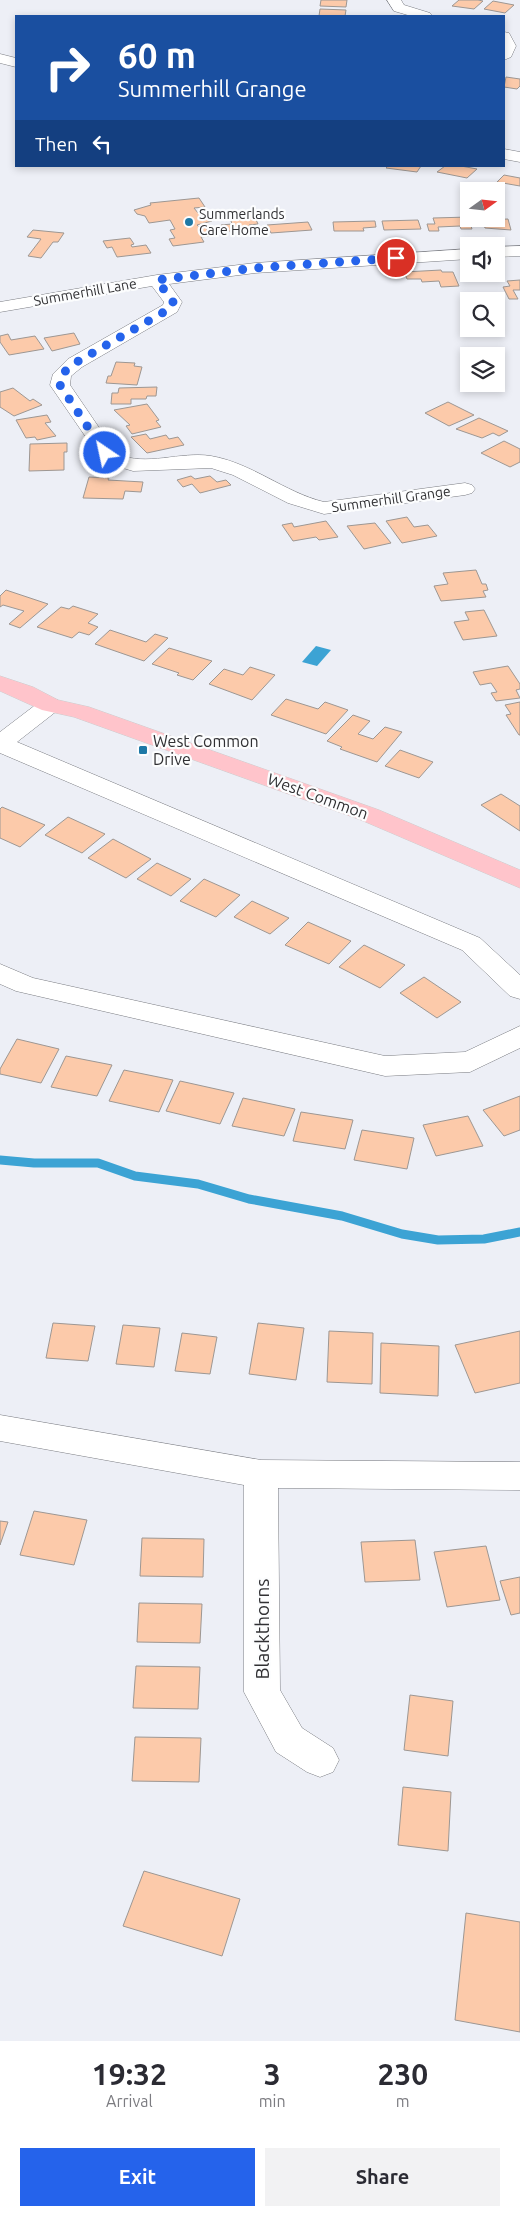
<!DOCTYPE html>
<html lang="en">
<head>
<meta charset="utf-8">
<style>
	body { margin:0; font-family:Ubuntu,sans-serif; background:#f2f2f3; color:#2b2b33; height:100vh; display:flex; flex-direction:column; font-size:19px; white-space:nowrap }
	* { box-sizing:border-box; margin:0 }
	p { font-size:16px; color:#7c7c81 }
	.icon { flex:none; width:28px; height:28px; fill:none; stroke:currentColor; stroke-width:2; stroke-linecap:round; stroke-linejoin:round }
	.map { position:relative; height:2041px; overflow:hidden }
	.drawer { display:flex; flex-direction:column; background:#fff; flex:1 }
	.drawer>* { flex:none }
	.top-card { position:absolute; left:15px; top:15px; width:490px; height:152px; border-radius:0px; box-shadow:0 2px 8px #0003; background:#1a4fa0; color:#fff; overflow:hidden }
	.needle { width:32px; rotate:75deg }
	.buttons { position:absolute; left:460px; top:182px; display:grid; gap:10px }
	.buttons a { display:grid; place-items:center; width:45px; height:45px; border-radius:0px; background:#fff; box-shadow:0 2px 8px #0003; font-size:25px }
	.pin { position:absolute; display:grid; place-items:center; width:42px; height:42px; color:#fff; margin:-21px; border:2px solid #fff; border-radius:50%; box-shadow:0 1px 5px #0007 }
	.me { position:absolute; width:55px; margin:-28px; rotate:326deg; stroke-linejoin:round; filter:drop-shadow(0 0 4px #0008) }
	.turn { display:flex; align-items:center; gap:18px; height:105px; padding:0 20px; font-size:22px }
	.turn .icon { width:65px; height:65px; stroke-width:2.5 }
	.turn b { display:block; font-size:35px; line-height:42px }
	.then { display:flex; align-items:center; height:48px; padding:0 20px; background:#0003; gap:10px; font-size:19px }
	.eta { display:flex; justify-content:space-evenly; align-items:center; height:85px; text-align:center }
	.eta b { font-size:30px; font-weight:700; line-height:35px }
	.button { display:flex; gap:10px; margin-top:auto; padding:10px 20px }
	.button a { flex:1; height:58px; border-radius:0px; background:#2563eb; color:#fff; font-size:20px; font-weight:700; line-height:58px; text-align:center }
	.button a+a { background:#f2f2f3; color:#2b2b33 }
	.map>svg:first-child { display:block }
	.water { fill:#3ca3d4 }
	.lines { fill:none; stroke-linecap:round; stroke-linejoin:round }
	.stream { stroke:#3ca3d4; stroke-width:9 }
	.building { fill:#fccaaa; stroke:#9d9793 }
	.minor-casing { stroke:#7a7c82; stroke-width:1 }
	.major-casing { stroke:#cdcdce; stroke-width:1 }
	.minor { fill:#fff; fill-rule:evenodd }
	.major { fill:#ffc4cb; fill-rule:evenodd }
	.route { stroke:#2563eb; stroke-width:9; stroke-dasharray:0 16.2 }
	.poi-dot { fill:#1d78a6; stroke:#fcfdfe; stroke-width:2 }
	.labels { text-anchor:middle; stroke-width:4.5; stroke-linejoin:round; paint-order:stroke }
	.far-poi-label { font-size:14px; fill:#303033; stroke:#fcfdfe; text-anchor:start }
	.far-street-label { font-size:14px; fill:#303033; stroke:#fcfdfe }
	.poi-label { font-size:16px; fill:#303033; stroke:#fcfdfe; text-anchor:start }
	.street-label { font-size:16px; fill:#303033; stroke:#fcfdfe }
	.near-street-label { font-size:19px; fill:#303033; stroke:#fcfdfe }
</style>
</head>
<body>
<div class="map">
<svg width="520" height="2041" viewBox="0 0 520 2041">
	<rect width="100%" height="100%" fill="#edeff6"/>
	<path class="water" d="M316 646 331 650 317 666 302 662Z"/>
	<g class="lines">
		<path class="stream" d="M0 1160 34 1163H98L135 1176 198 1184 249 1199 342 1216 402 1234 438 1240 484 1239 520 1232"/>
	</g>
	<path class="building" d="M321 0H347L346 7 320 6Z
		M459 0H478L483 1 474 9 452 6Z
		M493 1 514 5 505 13 484 9Z
		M320 9 346 10 345 16H319Z
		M506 77 520 79V86L517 89 504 87Z
		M388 166H421L417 172 386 168Z
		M445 166H461L477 169 467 178 437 172Z
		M504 175 520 178V186L497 182Z
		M199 198 205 207 194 208 198 213 206 212 212 221 197 225 199 227 205 226 211 236 201 237 204 242 173 246 169 239 175 238 170 230 175 229 170 220 149 223 145 216 137 214 134 210 151 205 150 203Z
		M253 213 258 224 249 225 252 231H224L221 225 232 224 231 221 234 220 233 219 240 218 239 215Z
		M469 217 474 226H471L472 229H461L460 226 438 227 439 231H429L427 224H435L433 218Z
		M508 219 511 230 485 228 482 220Z
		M418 220 421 229 384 230 382 221Z
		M375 221 376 227 363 228 364 231H334L333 222Z
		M308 222 312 230 271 233 267 225Z
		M33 230 64 233 58 242H53L41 258 28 256 41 239 27 237Z
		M130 238 134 244 131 245 132 247 146 245 151 253 117 257 112 247 107 248 103 241Z
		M441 270 442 272H453L459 286 441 287 439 281 422 282 421 279H407L404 272Z
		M520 280V290H513L518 299H509L503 287 510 286 507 281Z
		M74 333 80 344 52 351 44 338Z
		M8 334 11 340 35 336 44 349 9 355 0 342V336Z
		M116 362 135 363 134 366 142 367 137 385 106 383 108 376H111Z
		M157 387 156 396H147L146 399H131V404H111L112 393H118L119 388Z
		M13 388 30 401 33 399 42 405 14 416 0 407V392Z
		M448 402 474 415 449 426 425 413Z
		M147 404 159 420 156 421 161 427 132 434 126 426 130 425 114 410Z
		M47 415 51 422 45 423 56 436 37 440 35 437 26 438 16 420Z
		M479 418 508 431 499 436 493 433 482 438 456 429Z
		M146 434 150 439 166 435 169 439 178 437 184 445 147 453 131 437Z
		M504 441 520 449V462L510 467 481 453Z
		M67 443V452H64V470L29 471 30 444Z
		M191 476 195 479 210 476 217 482 226 480 231 485 200 493 192 484 183 487 177 480Z
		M89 477 109 478 108 480 143 482 141 492 125 491 123 499 83 498Z
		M407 517 414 527 428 525 437 536 402 543 386 521Z
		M326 521 338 537 319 540 316 537 293 541 282 525 292 523 294 527Z
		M375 523 391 543 364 549 347 526Z
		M476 570 482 584H486L488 590 483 591 486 597 441 601 434 586 448 584 443 573Z
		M6 590 48 604 20 628 9 624 24 611 3 605 0 607V596Z
		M73 606 98 614 88 623 98 627 89 635 79 632 72 638 37 627 61 607 69 609Z
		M484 610 497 636 463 640 454 622 469 620 465 612Z
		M110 630 146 642 155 634 168 638 144 661 95 644Z
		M169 648 212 661 193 680 177 675 179 673 152 664Z
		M508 666 520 684V689L516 690 520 698 496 701 491 693 497 692 491 683 480 685 473 672Z
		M250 667 275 675 252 700 209 684 224 669 243 675Z
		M286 699 318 709 325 702 348 710 326 734 271 715Z
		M520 702V735H519L506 715 511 714 505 705Z
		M353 715 370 721 358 734 373 739 385 727 402 732 377 762 340 749 342 747 327 741Z
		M400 750 433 762 419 778 385 766Z
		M501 794 520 806V831L481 805Z
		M2 807 45 825 20 847 0 838V809Z
		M68 817 105 834 82 853 45 835Z
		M113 839 151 859 126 878 88 858Z
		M157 863 191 879 171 896 137 879Z
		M204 879 240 895 216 917 180 901Z
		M252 901 289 918 270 934 234 917Z
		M308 922 351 941 329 964 285 945Z
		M364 945 405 965 380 988 339 967Z
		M424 977 461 1002 437 1018 400 993Z
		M17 1039 59 1049 41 1083 0 1074V1069Z
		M66 1056 112 1065 97 1096 51 1087Z
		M124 1070 173 1080 159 1112 109 1101Z
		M180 1081 234 1093 220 1124 166 1111Z
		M520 1096V1130L504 1136 483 1110Z
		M243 1098 295 1109 284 1136 232 1126Z
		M301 1112 353 1120 345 1149 293 1141Z
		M468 1116 483 1146 436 1156 423 1125Z
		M362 1130 414 1138 407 1169 354 1160Z
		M53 1323 95 1326 88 1361 46 1358Z
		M258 1323 304 1328 296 1380 249 1374Z
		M123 1325 160 1328 154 1367 116 1364Z
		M329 1331 373 1333 372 1384 327 1382Z
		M520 1331V1383L475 1393 455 1345Z
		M182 1333 217 1337 210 1374 175 1371Z
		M381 1343 439 1346 438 1396 380 1393Z
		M34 1511 87 1520 74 1565 20 1555Z
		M0 1521 8 1522 0 1545Z
		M142 1538 204 1539 203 1577 140 1576Z
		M415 1540 420 1580 365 1582 361 1542Z
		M486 1546 500 1600 447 1607 434 1552Z
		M520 1577V1613L511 1615 500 1581Z
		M139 1603 202 1604 200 1643 137 1642Z
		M136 1666 200 1667 198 1709 133 1708Z
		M410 1695 453 1701 448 1756 404 1750Z
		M135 1737 201 1738 199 1782 132 1781Z
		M403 1787 451 1792 448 1851 398 1845Z
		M144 1871 240 1899 222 1956 123 1926Z
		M466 1913 520 1922V2032L455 2020Z"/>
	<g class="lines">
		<defs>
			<path id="minor" d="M387 0H401L404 5 430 13 432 16H411L394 11Z
				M504 32 509 33 516 46 511 57 504 60Z
				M0 54 16 58V67L0 63Z
				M504 149 520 152V162L504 159Z
				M520 246V256L496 257V247Z
				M469 249V259L255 273 169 284 182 302 177 312 82 367 71 376 70 385 117 454C147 467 180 451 211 456 252 463 284 492 324 502L465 483 472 485 475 489 472 493 465 495 324 514 288 503 233 475 211 468 133 471 103 462 50 385 53 374 68 359 163 305 164 302 152 286 0 312V302L157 275 255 263Z
				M50 698 58 700 62 705 58 710 17 742 480 938 520 975V999L510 996 462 950 0 753V732L42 700Z
				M0 964 33 978 385 1056 465 1052 520 1026V1048L470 1072 385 1076 16 991 0 984Z
				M0 1415 261 1460 520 1462V1490L278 1488 280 1690 302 1728 333 1748 339 1760 333 1772 320 1777 307 1772 276 1752 244 1692V1485L0 1441Z"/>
			<path id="major" d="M0 676 33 687 58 700 89 707 379 810 520 870V888L361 820 74 717 42 710 0 691Z"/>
		</defs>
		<use href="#minor" class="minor-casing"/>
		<use href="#major" class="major-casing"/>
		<use href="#minor" class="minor"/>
		<use href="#major" class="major"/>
	</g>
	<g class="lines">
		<path class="route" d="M105 453 60 385 62 374 75 363 171 308 173 302 157 280 255 268 396 258"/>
	</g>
	<g class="poi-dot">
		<circle cx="189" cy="222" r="5"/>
		<rect x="138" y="745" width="10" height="10" rx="2.5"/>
	</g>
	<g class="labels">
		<g class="far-poi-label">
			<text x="199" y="219">Summerlands<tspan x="199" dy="16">Care Home</tspan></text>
		</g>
		<g class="far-street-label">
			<text transform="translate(85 292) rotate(-10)" y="5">Summerhill Lane</text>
			<text transform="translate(391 499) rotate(-8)" y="5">Summerhill Grange</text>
		</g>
		<g class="poi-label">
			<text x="153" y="747">West Common<tspan x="153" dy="18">Drive</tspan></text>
		</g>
		<g class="street-label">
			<text transform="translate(318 796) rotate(20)" y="6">West Common</text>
		</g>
		<g class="near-street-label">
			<text transform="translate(262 1629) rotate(-90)" y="7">Blackthorns</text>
		</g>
	</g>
</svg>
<div class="buttons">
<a><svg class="needle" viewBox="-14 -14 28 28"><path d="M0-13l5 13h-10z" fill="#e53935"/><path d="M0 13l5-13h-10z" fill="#7c7c81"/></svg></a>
<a><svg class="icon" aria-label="sound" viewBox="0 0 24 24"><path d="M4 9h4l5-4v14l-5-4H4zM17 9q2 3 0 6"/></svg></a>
<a><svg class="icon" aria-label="search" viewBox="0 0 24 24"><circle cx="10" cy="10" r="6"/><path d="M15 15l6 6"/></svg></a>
<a><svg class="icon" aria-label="layers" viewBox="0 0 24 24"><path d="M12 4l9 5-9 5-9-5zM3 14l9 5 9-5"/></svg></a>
</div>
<div class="pin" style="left:396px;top:258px;background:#d93025"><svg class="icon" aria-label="arrive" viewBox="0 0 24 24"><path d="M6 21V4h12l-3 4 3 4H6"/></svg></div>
<svg class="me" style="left:105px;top:453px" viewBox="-20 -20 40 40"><circle r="17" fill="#2563eb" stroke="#fff" stroke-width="3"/><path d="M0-11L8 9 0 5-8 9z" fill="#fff"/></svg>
<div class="top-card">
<div class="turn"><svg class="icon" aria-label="right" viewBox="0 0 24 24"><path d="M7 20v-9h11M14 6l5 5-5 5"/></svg><div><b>60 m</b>Summerhill Grange</div></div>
<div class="then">Then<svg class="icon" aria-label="left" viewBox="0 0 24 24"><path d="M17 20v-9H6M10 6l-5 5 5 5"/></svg></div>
</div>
</div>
<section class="drawer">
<div class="eta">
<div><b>19:32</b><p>Arrival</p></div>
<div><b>3</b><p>min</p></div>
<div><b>230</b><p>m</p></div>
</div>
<div class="button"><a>Exit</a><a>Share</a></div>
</section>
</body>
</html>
